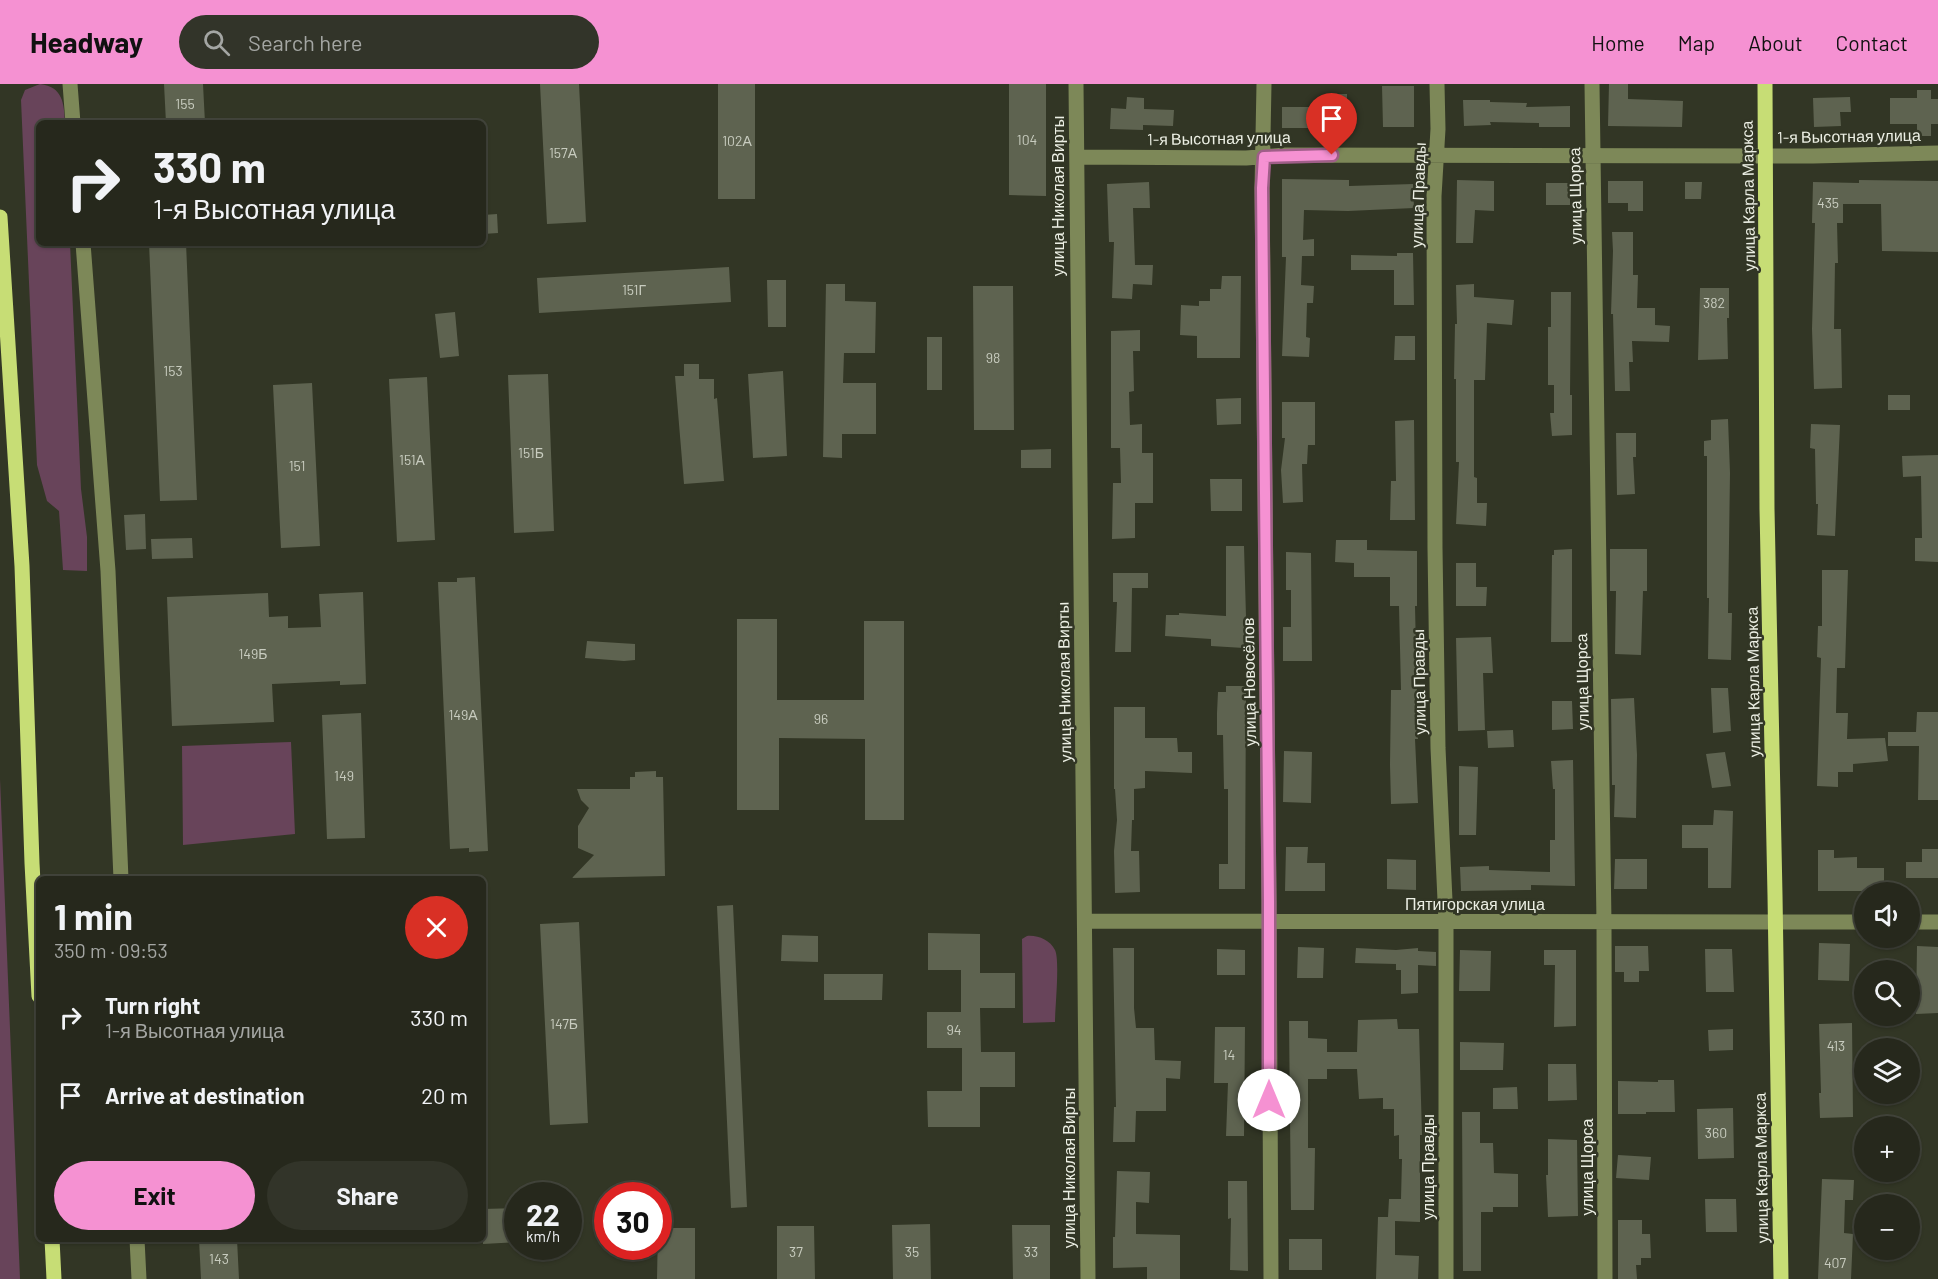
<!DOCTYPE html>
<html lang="en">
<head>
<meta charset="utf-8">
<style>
	body { margin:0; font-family:Barlow,sans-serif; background:#323429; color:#f1f3f6; height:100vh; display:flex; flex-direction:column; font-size:22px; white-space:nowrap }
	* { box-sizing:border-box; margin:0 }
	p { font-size:20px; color:#a4a6a3 }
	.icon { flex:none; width:33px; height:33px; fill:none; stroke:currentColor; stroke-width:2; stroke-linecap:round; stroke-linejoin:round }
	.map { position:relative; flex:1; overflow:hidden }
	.sheet { position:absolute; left:36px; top:792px; width:450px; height:366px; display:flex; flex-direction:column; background:#26281c; border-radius:9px; box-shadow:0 2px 4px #0004,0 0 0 2px #42443b }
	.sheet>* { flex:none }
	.top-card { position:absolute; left:36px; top:36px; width:450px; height:126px; border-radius:9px; box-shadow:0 2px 4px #0004,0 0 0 2px #42443b; background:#26281c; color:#f1f3f6; overflow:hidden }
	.tools { position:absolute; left:1854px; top:798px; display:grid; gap:12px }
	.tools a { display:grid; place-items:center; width:66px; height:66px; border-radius:50%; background:#26281c; box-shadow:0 2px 4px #0004,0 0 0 2px #42443b; font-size:30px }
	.speed { position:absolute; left:504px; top:1098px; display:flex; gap:12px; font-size:30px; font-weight:700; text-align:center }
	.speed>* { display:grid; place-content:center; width:78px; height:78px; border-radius:50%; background:#26281c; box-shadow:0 2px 4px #0004,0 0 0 2px #42443b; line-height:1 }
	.speed small { font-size:15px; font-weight:400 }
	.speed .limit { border:9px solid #d22; background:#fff; color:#111 }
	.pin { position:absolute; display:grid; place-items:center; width:51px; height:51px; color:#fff; margin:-62px -26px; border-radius:50% 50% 50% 0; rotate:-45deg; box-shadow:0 0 6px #0007 }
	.pin .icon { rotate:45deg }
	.me { position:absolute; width:66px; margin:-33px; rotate:0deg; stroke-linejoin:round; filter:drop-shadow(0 0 4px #0008) }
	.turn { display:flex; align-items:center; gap:21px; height:126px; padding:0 18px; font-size:27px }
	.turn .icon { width:78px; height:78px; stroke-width:2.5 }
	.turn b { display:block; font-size:42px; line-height:51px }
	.round { display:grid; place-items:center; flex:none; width:63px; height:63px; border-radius:32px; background:#323429 }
	.summary { display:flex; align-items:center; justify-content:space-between; height:102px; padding:0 18px }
	h1 { font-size:36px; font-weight:700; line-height:45px }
	.button { display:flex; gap:12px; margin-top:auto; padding:12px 18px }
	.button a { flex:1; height:69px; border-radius:36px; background:#f591d2; color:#111; font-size:24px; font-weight:700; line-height:69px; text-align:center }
	.button a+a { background:#323429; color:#f1f3f6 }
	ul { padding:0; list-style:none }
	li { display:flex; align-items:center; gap:18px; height:78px; padding:0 18px }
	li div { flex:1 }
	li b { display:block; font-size:22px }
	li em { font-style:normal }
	header { display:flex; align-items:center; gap:36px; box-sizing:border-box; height:84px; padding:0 30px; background:#f591d2; color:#111 }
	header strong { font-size:28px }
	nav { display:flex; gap:33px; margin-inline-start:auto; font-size:21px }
	.search { width:420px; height:54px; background:#323429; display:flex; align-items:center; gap:15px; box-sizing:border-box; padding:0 21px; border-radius:33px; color:#a4a6a3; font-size:22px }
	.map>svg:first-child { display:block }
	.green { fill:#68445a }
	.building { fill:#5e6350 }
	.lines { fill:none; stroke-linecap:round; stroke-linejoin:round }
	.minor { stroke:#7d8858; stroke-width:15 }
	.major { stroke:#c7dd75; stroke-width:15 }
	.route-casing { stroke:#9f5e88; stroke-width:15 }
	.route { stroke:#f591d2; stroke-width:10 }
	.labels { text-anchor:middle; stroke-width:5; stroke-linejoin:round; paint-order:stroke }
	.number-label { font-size:14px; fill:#c8ccbf }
	.street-label { font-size:16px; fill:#ecefe4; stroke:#323625 }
</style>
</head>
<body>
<header>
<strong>Headway</strong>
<div class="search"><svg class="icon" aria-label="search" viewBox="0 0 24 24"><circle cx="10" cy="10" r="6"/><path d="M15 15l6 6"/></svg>Search here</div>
<nav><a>Home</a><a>Map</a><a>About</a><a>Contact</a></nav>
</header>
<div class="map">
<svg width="1938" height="1195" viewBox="0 0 1938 1195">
	<rect width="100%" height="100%" fill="#323625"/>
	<path class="green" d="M40 0C63 3 64 19 65 39H39V159H70L81 405 87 453V487L63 486 59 427 47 417 37 381 21 16 25 6Z
		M291 658 295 750 183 761 182 662Z
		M0 695 20 1195H0Z
		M1027 852C1038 851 1050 856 1055 866 1060 876 1055 924 1055 938L1023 939 1022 855Z"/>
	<path class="building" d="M164 0H203L205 39H166Z
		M540 0H579L586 138 547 140Z
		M718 0H755V115H718Z
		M1009 0H1046V112L1009 111Z
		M1609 0H1628V15L1683 17 1682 43 1608 42Z
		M1382 2H1414V43H1383Z
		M1917 6H1931V15H1938V40H1931V52H1917V40H1890V14H1917Z
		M1332 10H1347V44H1282V23H1332Z
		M1127 13 1144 14V25L1174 26 1173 42 1143 41V46L1110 45 1111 24 1126 25Z
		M1850 13 1851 28H1840L1841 42 1814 43 1813 14Z
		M1463 16H1490V18L1527 19 1526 23 1570 22V43H1539V39L1490 38 1491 41 1464 42Z
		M1282 95 1349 96V102L1413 100 1414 124 1348 127 1304 126 1303 156 1314 155V172H1302L1301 201 1314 202 1313 219H1307L1306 253 1310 254 1309 273 1282 272 1286 173H1282Z
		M1457 96 1494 97V127L1475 126 1473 159H1456Z
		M1859 96 1938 97V168L1882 167 1881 120H1843V139H1837L1838 179H1835L1834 245H1841L1842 304 1814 305 1812 245 1815 139H1812L1813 98 1859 99Z
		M1608 97H1643V127H1628V119H1608Z
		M1149 98 1150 124H1133L1135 181H1153L1152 201 1133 200 1132 215 1112 214 1114 158H1109L1107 100Z
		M1685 98H1702L1701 115H1685Z
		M1546 99H1570V121H1546Z
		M497 130 498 149 483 150V131Z
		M1612 148H1633V191H1638L1637 224H1655V241L1670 242 1669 258 1632 257 1633 278H1629L1630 307H1615L1613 230H1611L1613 167Z
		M149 159H186L197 416 160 417Z
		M1397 169H1413L1414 221H1394V186H1351V171L1397 172Z
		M729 183 731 218 539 229 537 194Z
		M1222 192H1241L1240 274H1197V252L1180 251 1181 221 1199 222V217H1210V205H1221Z
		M767 196H786V243H768Z
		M826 200H845V217L876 218 875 269H844L843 299H876V350H842V374L823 373Z
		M1474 200V213L1514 216 1512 241 1487 239 1485 296H1474V393L1477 394V419H1487L1486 442 1456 440 1459 378H1456V295H1454L1455 240H1457L1456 201Z
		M973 202H1013L1014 346H974Z
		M1700 204H1729V234H1727L1728 275 1698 276Z
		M1551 208H1571L1570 311H1572V351L1552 352 1550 329H1554V301H1548V243H1551Z
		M455 228 459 272 440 274 435 230Z
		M1140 246V267H1133L1134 307 1129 308 1130 341 1142 340V369H1153V419H1135V454L1112 455 1113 399H1121L1120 364H1111V247Z
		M1395 252H1415V276H1394Z
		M927 253H942V306H927Z
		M684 280H699V295H714V315L717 314 724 397 684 400 675 292H684Z
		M783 287 787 372 753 374 748 290Z
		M548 290 554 447 514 449 508 291Z
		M427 293 435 456 397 458 389 295Z
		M312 299 320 462 281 464 273 301Z
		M1888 311H1910V326H1888Z
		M1241 314V340L1217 341 1216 315Z
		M1282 318H1315V361H1308L1307 380H1302L1303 418 1283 419 1281 386 1285 354H1282Z
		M1728 335 1730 389 1728 529H1732L1731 576 1708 575 1709 514H1707V372H1704V357L1711 356V336Z
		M1414 336 1415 436H1390L1391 397H1396L1395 337Z
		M1811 340 1840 341 1835 452 1817 451 1818 420H1816L1815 365 1810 364Z
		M1616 349H1636V373H1633L1635 410 1617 411Z
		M1051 365V384H1021V366Z
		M1938 371V478L1915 477V454H1922L1921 392 1903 393 1902 372Z
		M1210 395H1242V427H1211Z
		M145 430 146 465 126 466 124 431Z
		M192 454 193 474 152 475 151 455Z
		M1336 456H1367V466L1417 467V522H1415L1418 655H1415L1418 719 1391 720 1390 681 1391 606H1401L1399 522H1390V493H1354V479L1335 478Z
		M1226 462H1244L1246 533 1244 564 1211 562V555L1165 552 1166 531H1179V529L1226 532Z
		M1572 465V558H1551L1552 471H1554V466Z
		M1610 465H1647V507H1643L1641 571 1615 570 1616 507H1610Z
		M1286 468 1311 469 1312 577H1283V543H1291V506H1286Z
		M1456 479H1476V503H1487L1486 522H1456Z
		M1822 486H1848L1845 584H1837L1836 629H1848L1847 655 1885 654 1888 677 1853 680V688H1838V703L1817 702 1821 574 1817 573 1818 542H1822Z
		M1113 489H1148V504H1132L1131 568H1115L1117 518H1113Z
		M475 493 488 767 469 768V764L450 765 438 498H457V494Z
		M363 508 366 600 340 601V597L272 600 274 638 172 642 167 513 268 509 269 533 288 532V544L321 543 319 510Z
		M737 535H777V616H864V537H904V736H865V655L779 654V726H737Z
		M1491 553 1493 589H1483L1485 646 1458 647 1456 554Z
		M587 557 635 560V576L624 577 585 574Z
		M1226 602H1246L1245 805H1219V780H1228V705H1224L1223 651H1217V629L1218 608H1226Z
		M1711 604H1728L1731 647 1713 649Z
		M1634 614 1637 671 1636 734 1614 733 1615 701H1612L1611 615Z
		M1552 617H1572L1573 645 1552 646Z
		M1114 623H1145V654H1177L1178 668H1192V689L1145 687V704L1134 705V736H1132L1131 767H1139L1140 808 1115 809 1114 767 1117 736 1115 705H1114Z
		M1917 628H1938V716H1918L1919 662H1888V648H1916Z
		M361 629 365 754 327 755 322 631Z
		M1513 646 1514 663 1488 664 1487 647Z
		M1284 667 1312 668 1311 719 1283 718Z
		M1725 668 1731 702 1712 704 1706 670Z
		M1573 676 1575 802 1531 801V806L1461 807 1460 783 1489 782V786L1550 788V756H1555V705H1553L1551 677Z
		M1459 682 1478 683 1476 751H1459Z
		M656 687V693H663L665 792 572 794 594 771 578 764V742L589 724 581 716 577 705H630V693H635V688Z
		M1714 726 1733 727 1731 804H1708V764H1682V741H1713Z
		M1286 763H1308L1307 779H1325V807H1285Z
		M1922 765H1938V794H1906V778H1922Z
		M1818 766H1834V774L1857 773V784H1884V807H1818Z
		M1387 775 1416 776V806L1387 805Z
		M1615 775H1647V805H1614Z
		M733 821 747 1123 731 1124 717 822Z
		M579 838 588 1039 550 1041 540 840Z
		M928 849 980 850V889H1015V924H980L981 968H1015V1003H980V1043H928L927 1007H962V964H927V928H961V886H928Z
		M782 851 818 852V878L781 877Z
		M1819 859 1850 860 1849 897 1818 896Z
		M1615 862H1648L1649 887H1639V898H1624V888H1615Z
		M1917 862 1938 863V929L1916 930Z
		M1298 863 1324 864 1323 894H1297Z
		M1113 864H1134V924L1136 944H1154L1155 976 1181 977 1180 995 1166 994V1027H1136L1135 1058H1113L1114 1023H1116Z
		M1356 864 1396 866 1418 864V867L1436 868V882L1418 881V909L1401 910V886H1396V880L1355 879Z
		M1217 865 1245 866V891H1217Z
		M1705 865H1732L1734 908H1706Z
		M1460 866 1491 867 1490 907H1459Z
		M1544 866H1576V942L1554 943 1555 881H1544Z
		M824 890H883L882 916H824Z
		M1397 935 1398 945H1419L1422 1051H1420V1138L1395 1137V1171L1419 1172 1418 1195H1376L1378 1133H1388L1389 1115H1401L1402 1075H1399V1051L1394 1052V1025H1383V1014L1359 1015 1357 985H1327V995H1308V1064H1315L1314 1126H1291L1289 937H1308V954L1327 955V968H1357L1358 936Z
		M1852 939 1853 1033 1820 1034 1819 1009H1821L1819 940Z
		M1215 943H1245L1244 1052H1226L1228 999H1214Z
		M1733 945V966L1709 967 1708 946Z
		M1460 958 1504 959 1503 986H1460Z
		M1548 980H1576L1577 1016 1548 1017Z
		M1658 996H1674L1675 1028H1646V1030H1618V997L1658 998Z
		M1517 1003 1518 1025H1493V1004Z
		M1733 1024 1734 1074 1698 1075 1697 1025Z
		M1462 1028H1480V1059H1493L1494 1089 1518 1090V1123H1493V1128H1481V1187H1463Z
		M1548 1055 1577 1056 1578 1132 1548 1133 1546 1091H1548Z
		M1618 1071 1651 1073 1649 1096 1616 1094Z
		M1117 1087 1150 1088 1149 1119 1136 1118V1150L1180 1151V1195H1147V1183L1113 1184V1153H1115Z
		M1822 1095 1854 1096 1853 1116H1845L1844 1149 1853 1150 1851 1195H1818Z
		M1228 1097H1247L1248 1187 1230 1186 1231 1134 1228 1135Z
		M1705 1115H1736L1737 1148H1706Z
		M518 1124V1158L483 1160V1125Z
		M1618 1136H1642V1150H1650L1651 1174H1641V1181H1636L1637 1195H1618Z
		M930 1140 931 1195H893L892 1141Z
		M1012 1141H1050V1195H1013Z
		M777 1142H814L815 1195H777Z
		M658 1144H695V1195H657Z
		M199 1155H237L239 1195H201Z
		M1289 1155H1322V1186H1289Z"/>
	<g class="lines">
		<path class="minor" d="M70 0 73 39
			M1076 0 1088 1195
			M1264 0 1262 104 1269 817 1271 1195
			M1437 0 1438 45 1434 112 1435 464 1438 664 1446 838V1195
			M1592 0 1604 839 1605 1195
			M1077 73 1246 74 1286 71 1813 72 1938 69
			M83 159 108 487 121 795
			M1085 837 1864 838
			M1910 838H1938
			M137 1155 139 1195"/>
		<path class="major" d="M1765 0 1767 425 1775 811 1781 1195
			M0 133 22 482 32 779 39 912
			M52 1155 54 1195"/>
	</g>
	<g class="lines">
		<defs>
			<path id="route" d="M1269 1016V817L1262 104 1264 73 1332 71"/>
		</defs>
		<use href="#route" class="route-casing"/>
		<use href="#route" class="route"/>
	</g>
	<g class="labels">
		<g class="number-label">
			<text x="185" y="25">155</text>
			<text x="1027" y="61">104</text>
			<text x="737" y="62">102А</text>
			<text x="563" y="74">157А</text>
			<text x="1828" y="124">435</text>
			<text x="634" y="211">151Г</text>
			<text x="1714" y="224">382</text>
			<text x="993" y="279">98</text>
			<text x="173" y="292">153</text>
			<text x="531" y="374">151Б</text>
			<text x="412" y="381">151А</text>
			<text x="297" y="387">151</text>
			<text x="253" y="575">149Б</text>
			<text x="463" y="636">149А</text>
			<text x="821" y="640">96</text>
			<text x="344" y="697">149</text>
			<text x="564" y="945">147Б</text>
			<text x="954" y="951">94</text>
			<text x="1836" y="967">413</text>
			<text x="1229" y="976">14</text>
			<text x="1716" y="1054">360</text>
			<text x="796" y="1173">37</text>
			<text x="912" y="1173">35</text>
			<text x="1031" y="1173">33</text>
			<text x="219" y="1180">143</text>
			<text x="1835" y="1184">407</text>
		</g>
		<g class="street-label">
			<text transform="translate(1849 52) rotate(-1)" y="6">1-я Высотная улица</text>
			<text transform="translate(1219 54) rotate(-1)" y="6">1-я Высотная улица</text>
			<text transform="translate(1418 111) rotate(-88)" y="6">улица Правды</text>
			<text transform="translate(1058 112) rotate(-90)" y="6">улица Николая Вирты</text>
			<text transform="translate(1575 112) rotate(-91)" y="6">улица Щорса</text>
			<text transform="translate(1748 112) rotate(-91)" y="6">улица Карла Маркса</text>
			<text transform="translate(1064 598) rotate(-91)" y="6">улица Николая Вирты</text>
			<text transform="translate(1249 598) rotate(-91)" y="6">улица Новосёлов</text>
			<text transform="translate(1419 598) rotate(-91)" y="6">улица Правды</text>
			<text transform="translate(1582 598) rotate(-91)" y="6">улица Щорса</text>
			<text transform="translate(1753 598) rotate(-91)" y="6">улица Карла Маркса</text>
			<text x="1475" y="826">Пятигорская улица</text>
			<text transform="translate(1428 1083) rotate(-90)" y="6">улица Правды</text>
			<text transform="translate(1587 1083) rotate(-90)" y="6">улица Щорса</text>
			<text transform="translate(1069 1084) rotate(-90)" y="6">улица Николая Вирты</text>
			<text transform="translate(1761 1084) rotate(-91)" y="6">улица Карла Маркса</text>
		</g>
	</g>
</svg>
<div class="tools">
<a><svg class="icon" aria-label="sound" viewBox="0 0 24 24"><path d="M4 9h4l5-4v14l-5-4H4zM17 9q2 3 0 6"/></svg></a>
<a><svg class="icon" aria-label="search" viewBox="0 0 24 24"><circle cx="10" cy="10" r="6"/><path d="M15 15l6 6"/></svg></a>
<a><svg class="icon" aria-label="layers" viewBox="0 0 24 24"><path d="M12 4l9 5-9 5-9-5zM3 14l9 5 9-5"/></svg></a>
<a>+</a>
<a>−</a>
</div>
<div class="speed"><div>22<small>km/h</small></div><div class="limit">30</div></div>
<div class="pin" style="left:1332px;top:71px;background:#d93025"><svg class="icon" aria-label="arrive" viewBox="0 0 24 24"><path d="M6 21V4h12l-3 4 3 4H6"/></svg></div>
<svg class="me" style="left:1269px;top:1016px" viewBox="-20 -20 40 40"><circle r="19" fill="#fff"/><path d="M0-13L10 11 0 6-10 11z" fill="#f591d2"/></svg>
<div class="top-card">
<div class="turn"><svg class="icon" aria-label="right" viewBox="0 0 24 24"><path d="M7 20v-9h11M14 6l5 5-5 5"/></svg><div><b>330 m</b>1-я Высотная улица</div></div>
</div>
<section class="sheet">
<div class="summary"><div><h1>1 min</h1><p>350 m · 09:53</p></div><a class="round" style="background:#d93025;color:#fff"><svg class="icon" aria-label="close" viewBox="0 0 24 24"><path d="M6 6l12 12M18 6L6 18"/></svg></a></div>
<ul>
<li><svg class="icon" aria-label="right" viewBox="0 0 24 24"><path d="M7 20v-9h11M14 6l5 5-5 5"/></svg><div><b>Turn right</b><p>1-я Высотная улица</p></div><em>330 m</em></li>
<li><svg class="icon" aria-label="arrive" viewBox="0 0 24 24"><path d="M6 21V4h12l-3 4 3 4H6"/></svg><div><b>Arrive at destination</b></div><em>20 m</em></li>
</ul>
<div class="button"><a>Exit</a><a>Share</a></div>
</section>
</div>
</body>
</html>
